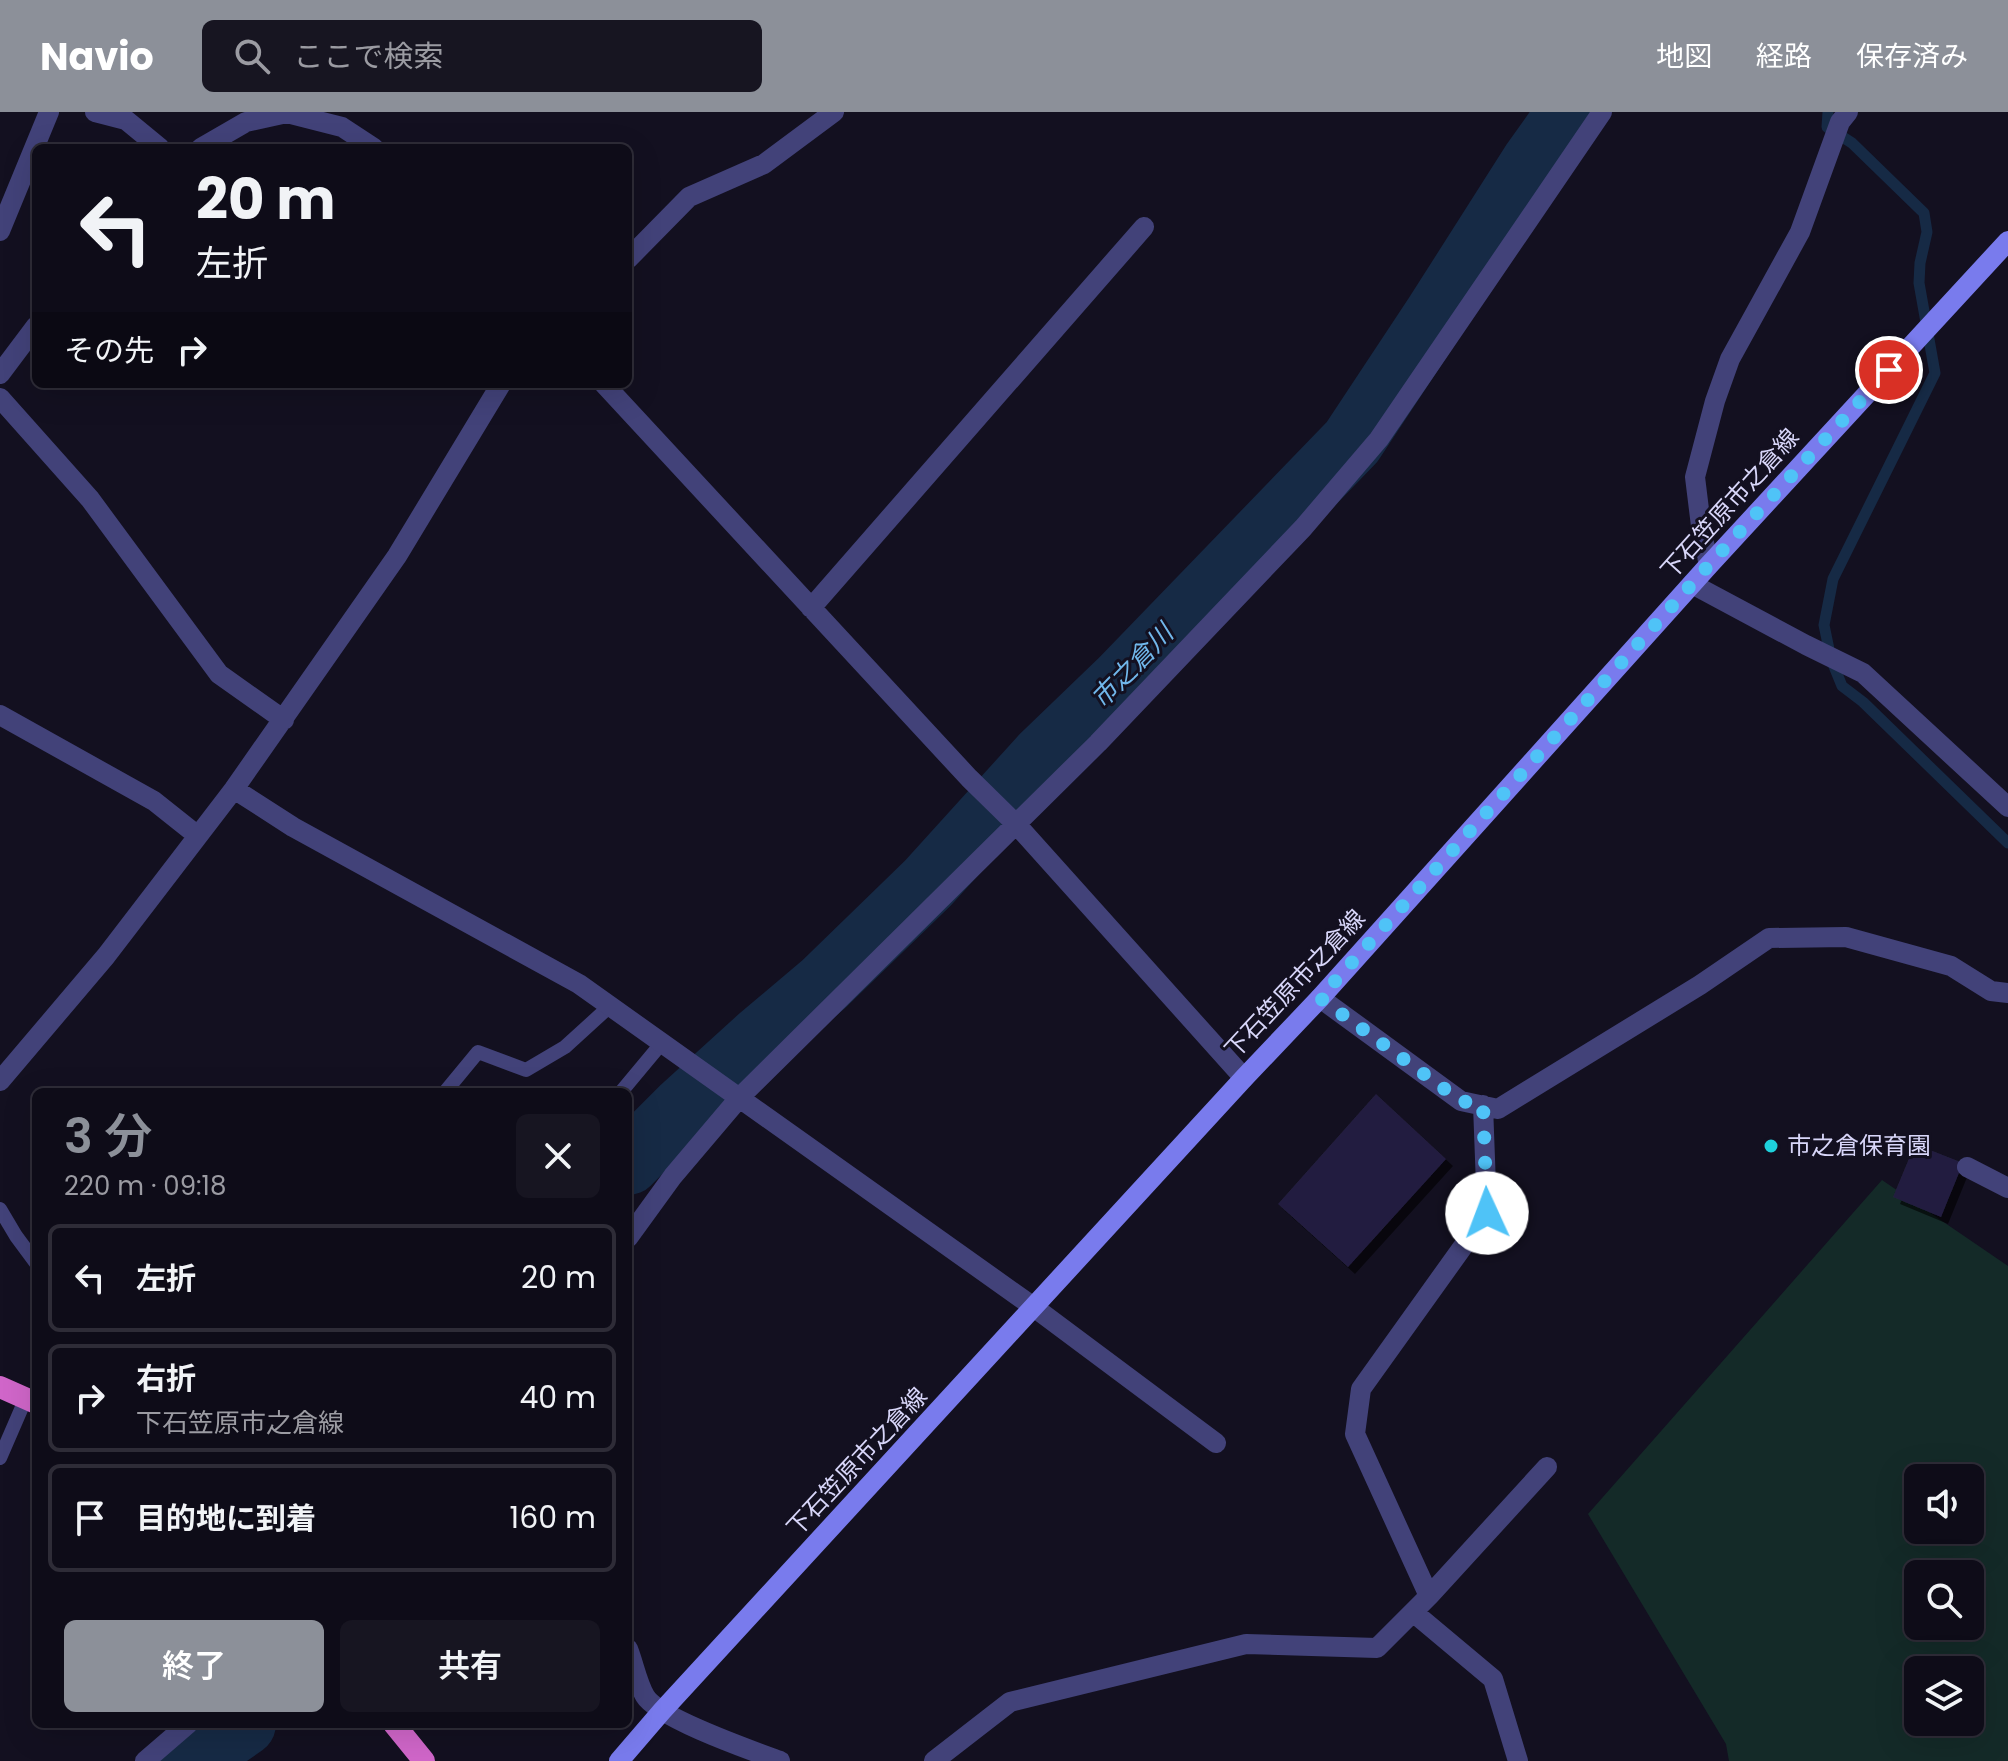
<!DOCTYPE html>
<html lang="ja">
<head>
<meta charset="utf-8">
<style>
	body { margin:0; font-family:Poppins,"Noto Sans JP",sans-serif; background:#171521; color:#f1f3f6; height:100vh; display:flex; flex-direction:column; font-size:30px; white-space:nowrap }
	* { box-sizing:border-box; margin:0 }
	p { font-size:26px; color:#9b9ba2 }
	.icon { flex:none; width:44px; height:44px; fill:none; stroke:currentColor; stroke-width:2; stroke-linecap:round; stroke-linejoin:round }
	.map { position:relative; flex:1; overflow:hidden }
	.details { position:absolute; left:32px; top:976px; width:600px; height:640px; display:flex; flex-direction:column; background:#0e0c18; border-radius:12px; box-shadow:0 8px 32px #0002,0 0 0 2px #2e2c37 }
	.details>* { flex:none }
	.hud { position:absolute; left:32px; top:32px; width:600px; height:244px; border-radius:12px; box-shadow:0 8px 32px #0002,0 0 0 2px #2e2c37; background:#0e0c18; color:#f1f3f6; overflow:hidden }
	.controls { position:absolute; left:1904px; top:1352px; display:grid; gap:16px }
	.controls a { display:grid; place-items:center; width:80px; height:80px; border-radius:12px; background:#0e0c18; box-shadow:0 8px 32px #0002,0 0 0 2px #2e2c37; font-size:40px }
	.pin { position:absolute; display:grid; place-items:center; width:68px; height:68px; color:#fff; margin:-34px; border:4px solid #fff; border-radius:50%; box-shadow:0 2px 8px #0007 }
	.me { position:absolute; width:88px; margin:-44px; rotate:358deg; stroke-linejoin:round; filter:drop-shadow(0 0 6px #0008) }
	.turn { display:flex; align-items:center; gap:28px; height:168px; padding:0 32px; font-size:36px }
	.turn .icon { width:104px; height:104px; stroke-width:2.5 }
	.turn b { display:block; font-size:56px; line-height:68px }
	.then { display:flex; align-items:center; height:76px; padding:0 32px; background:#0003; gap:16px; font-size:30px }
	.round { display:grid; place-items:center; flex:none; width:84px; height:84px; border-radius:12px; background:#171521 }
	.headline { display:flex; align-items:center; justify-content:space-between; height:136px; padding:0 32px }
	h1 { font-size:48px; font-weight:600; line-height:60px; color:#8c9099 }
	.button { display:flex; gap:16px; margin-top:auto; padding:16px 32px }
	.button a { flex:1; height:92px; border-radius:12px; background:#8c9099; color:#fff; font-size:32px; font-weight:600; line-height:92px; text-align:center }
	.button a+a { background:#171521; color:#f1f3f6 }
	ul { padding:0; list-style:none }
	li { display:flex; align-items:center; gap:24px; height:108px; margin:0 16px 12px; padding:0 16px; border:4px solid #2e2c37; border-radius:12px }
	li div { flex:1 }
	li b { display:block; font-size:30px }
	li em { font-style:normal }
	header { display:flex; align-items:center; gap:48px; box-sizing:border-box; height:112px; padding:0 40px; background:#8c9099; color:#fff }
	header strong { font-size:38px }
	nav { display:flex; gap:44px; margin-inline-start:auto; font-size:28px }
	.search { width:560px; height:72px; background:#171521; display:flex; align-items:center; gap:20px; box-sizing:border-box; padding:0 28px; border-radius:12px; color:#9b9ba2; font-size:30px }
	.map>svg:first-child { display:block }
	.green { fill:#142a28; fill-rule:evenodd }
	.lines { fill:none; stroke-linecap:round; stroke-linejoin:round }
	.stream { stroke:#162a45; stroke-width:11 }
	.river { stroke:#162a45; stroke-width:64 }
	.building { fill:#241f3f; filter:url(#shadow) }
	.service { stroke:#424279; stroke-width:14 }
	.minor { stroke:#424279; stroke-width:20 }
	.secondary { stroke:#797bed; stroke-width:20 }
	.trunk { stroke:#d066c9; stroke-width:22 }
	.route { stroke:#4fc3f7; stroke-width:14; stroke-dasharray:0 25.2 }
	.poi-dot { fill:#1ed1dc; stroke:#131020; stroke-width:3 }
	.labels { text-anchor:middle; stroke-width:6; stroke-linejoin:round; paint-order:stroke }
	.street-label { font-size:24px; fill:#d8d6f9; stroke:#131020 }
	.poi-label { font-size:24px; fill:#d8d6f9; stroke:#131020; text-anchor:start }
	.water-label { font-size:26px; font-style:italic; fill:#71b7eb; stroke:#131020 }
</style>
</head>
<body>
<header>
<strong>Navio</strong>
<div class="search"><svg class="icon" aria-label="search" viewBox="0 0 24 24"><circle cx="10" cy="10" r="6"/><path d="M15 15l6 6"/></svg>ここで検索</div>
<nav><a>地図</a><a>経路</a><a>保存済み</a></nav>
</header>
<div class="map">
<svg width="2008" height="1649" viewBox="0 0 2008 1649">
	<defs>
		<filter id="shadow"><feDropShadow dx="7" dy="7" stdDeviation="0" flood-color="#0009"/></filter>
	</defs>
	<rect width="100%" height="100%" fill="#131020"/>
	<path class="green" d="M1882 1068 2008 1154V1649H1729L1726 1632 1588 1402ZM1918 1366H1970V1418H1918ZM1918 1462H1970V1514H1918ZM1918 1558H1970V1610H1918Z"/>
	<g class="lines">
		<path class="stream" d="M1828 0 1827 15 1852 31 1924 101 1927 120 1920 151 1919 171 1935 261 1833 467 1824 513 1831 547 1842 574 1863 590 2008 731"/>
		<path class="river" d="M628 1051 683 996 760 926 824 872 928 771 1043 644 1123 567 1352 330 1436 203 1534 49 1569 0
			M191 1649 244 1612"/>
	</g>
	<path class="building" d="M1376 982 1446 1047 1348 1155 1278 1092Z
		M1915 1032 1963 1051 1941 1105 1893 1085Z"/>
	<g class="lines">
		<path class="service" d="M445 980 478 940 526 958 565 935 610 894
			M621 980 661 932
			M0 1097 16 1124 36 1151
			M0 1346 26 1286"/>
		<path class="minor" d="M95 0 126 8 160 36
			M201 36 246 10 287 1 342 15 374 36
			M0 119 49 0
			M628 147 689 85 764 52 834 0
			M0 262 36 214
			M604 272 969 666 1016 712 1244 966
			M0 286 90 387 219 562 284 608
			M1709 453 1702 422 1695 365 1715 289 1730 247 1800 120 1840 10 1848 0
			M1692 472 1806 533 1863 561 2008 695
			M811 496 1144 115
			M0 603 154 689 198 724
			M234 677 293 715 579 872 1035 1196 1216 1331
			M1320 886 1461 989 1498 997 1700 873 1769 826 1846 825 1951 854 1991 879 2008 881
			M0 969 106 844 234 677 397 444 501 272
			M1967 1055 2008 1076
			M628 1126 673 1064 740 985 1098 631 1303 416 1379 327 1602 0
			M1429 1484 1547 1355
			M1413 1500 1493 1567 1518 1649
			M628 1537C634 1552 637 1570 645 1584 658 1606 753 1639 780 1649
			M145 1649 188 1612
			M934 1649 1010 1590 1246 1532 1377 1536 1429 1484 1355 1322 1361 1277 1487 1101 1483 993"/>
		<path class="secondary" d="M619 1649 662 1599 1244 966 1320 886 1709 453 2008 129"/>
		<path class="trunk" d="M0 1275 36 1291
			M394 1612 424 1649"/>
	</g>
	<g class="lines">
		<path class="route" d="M1487 1101 1483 993 1461 989 1320 886 1709 453 1889 258"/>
	</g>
	<circle class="poi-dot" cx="1771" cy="1034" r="8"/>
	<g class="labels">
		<g class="street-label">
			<text transform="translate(1730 392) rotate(-48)" y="8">下石笠原市之倉線</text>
			<text transform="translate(1295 872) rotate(-47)" y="8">下石笠原市之倉線</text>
			<text transform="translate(857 1350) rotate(-47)" y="8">下石笠原市之倉線</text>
		</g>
		<g class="poi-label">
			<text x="1787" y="1042">市之倉保育園</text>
		</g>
		<g class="water-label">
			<text transform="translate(1132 554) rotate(-46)" y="9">市之倉川</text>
		</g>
	</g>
</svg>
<div class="controls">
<a><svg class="icon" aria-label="sound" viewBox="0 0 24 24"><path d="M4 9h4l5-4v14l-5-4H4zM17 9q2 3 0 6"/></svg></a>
<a><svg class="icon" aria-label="search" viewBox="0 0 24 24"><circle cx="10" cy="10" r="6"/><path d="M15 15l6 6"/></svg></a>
<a><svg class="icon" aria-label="layers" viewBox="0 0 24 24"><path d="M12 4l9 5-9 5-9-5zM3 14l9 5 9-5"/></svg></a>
</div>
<div class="pin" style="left:1889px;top:258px;background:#d93025"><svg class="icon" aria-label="arrive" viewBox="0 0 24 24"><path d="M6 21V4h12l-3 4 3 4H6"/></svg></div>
<svg class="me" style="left:1487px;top:1101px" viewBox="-20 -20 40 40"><circle r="19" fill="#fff"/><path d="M0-13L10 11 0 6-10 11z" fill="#4fc3f7"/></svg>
<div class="hud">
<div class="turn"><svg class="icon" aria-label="left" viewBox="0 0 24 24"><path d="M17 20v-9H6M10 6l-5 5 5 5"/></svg><div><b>20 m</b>左折</div></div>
<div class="then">その先<svg class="icon" aria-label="right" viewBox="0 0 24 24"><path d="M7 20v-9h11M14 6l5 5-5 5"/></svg></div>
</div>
<section class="details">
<div class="headline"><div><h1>3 分</h1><p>220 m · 09:18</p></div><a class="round"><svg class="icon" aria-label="close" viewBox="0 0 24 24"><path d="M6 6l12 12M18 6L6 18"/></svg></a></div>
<ul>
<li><svg class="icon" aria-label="left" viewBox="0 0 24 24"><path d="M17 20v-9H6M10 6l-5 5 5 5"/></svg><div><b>左折</b></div><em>20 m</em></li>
<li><svg class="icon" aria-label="right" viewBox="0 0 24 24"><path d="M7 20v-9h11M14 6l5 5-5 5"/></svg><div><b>右折</b><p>下石笠原市之倉線</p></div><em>40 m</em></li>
<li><svg class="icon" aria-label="arrive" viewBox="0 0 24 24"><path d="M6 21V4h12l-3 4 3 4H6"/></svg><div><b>目的地に到着</b></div><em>160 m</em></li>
</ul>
<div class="button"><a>終了</a><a>共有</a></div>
</section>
</div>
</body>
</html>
